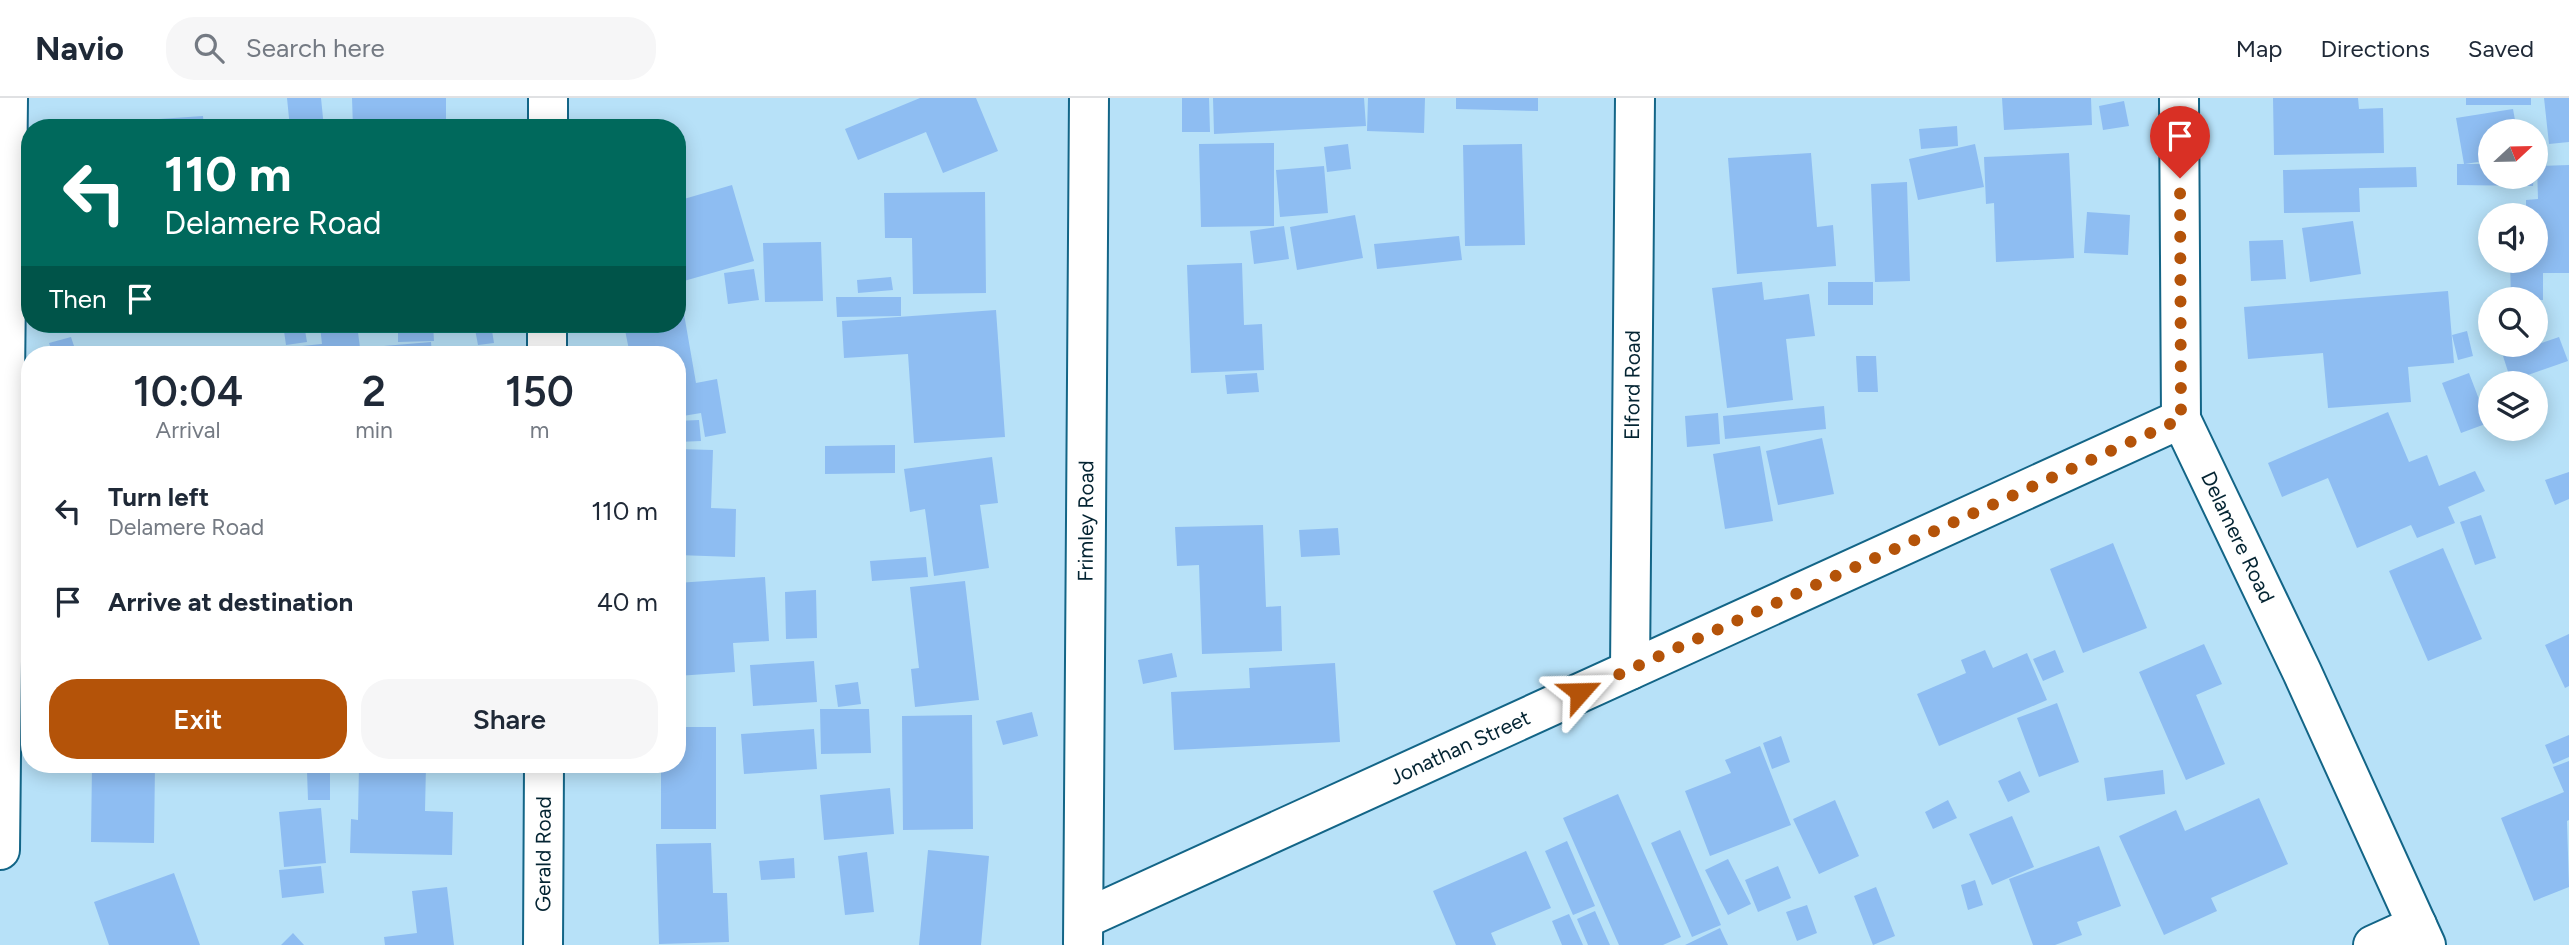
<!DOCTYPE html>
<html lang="en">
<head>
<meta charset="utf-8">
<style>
	body { margin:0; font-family:Figtree,sans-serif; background:#f6f6f7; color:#1f2937; height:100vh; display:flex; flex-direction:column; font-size:26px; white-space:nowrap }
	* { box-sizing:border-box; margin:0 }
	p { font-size:23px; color:#747a83 }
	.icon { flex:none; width:38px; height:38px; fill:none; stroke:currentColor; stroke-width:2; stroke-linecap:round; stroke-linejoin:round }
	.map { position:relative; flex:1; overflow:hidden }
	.drawer { position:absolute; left:21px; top:248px; width:665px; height:427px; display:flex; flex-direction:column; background:#fff; border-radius:28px; box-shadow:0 4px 18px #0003 }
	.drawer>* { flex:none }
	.hud { position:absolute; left:21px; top:21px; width:665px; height:214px; border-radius:28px; box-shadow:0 4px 18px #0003; background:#00695c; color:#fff; overflow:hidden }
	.needle { width:46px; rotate:68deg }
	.fabs { position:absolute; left:2478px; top:21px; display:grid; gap:14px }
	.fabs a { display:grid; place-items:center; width:70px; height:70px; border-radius:50%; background:#fff; box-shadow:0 4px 18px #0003; font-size:35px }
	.pin { position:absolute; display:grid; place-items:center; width:60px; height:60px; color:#fff; margin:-72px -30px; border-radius:50% 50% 50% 0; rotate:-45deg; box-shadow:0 0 7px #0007 }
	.pin .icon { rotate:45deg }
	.me { position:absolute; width:77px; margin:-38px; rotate:65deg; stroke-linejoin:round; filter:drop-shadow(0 0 5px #0008) }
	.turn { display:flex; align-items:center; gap:24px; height:147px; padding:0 28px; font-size:32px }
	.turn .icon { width:91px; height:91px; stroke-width:2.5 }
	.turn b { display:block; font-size:49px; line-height:60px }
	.then { display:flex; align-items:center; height:66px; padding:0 28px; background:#0003; gap:14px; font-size:26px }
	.eta { display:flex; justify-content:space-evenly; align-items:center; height:119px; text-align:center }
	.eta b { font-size:42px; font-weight:600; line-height:49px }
	.cta { display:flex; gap:14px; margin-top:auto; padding:14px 28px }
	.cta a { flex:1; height:80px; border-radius:28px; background:#b45309; color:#fff; font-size:28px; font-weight:600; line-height:80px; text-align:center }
	.cta a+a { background:#f6f6f7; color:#1f2937 }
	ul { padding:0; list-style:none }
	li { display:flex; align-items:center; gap:21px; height:91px; padding:0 28px }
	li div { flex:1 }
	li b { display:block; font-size:26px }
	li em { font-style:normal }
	header { display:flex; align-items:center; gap:42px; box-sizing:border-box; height:98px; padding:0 35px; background:#fff; border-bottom:2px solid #e0e1e3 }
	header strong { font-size:33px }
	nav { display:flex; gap:38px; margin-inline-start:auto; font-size:24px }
	.search { width:490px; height:63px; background:#f6f6f7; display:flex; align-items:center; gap:18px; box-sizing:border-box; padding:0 24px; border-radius:28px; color:#747a83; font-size:26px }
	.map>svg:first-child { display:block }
	.building { fill:#8ebdf2 }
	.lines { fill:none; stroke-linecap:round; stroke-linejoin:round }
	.minor-casing { stroke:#136587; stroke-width:42 }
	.minor { stroke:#fff; stroke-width:38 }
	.route { stroke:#b45309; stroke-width:12; stroke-dasharray:0 21.6 }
	.labels { text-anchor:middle; stroke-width:5; stroke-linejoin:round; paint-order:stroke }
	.street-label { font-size:21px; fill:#042432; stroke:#b7e1f8 }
</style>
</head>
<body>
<header>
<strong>Navio</strong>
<div class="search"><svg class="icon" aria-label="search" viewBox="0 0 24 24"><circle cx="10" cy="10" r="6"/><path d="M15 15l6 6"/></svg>Search here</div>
<nav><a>Map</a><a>Directions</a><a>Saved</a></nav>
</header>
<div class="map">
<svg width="2569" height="847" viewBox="0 0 2569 847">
	<rect width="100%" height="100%" fill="#b7e1f8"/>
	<path class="building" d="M287 0H321L324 30H290Z
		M352 0H446V30H353Z
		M920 0H976L998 53 943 75 926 34 858 62 845 31Z
		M1182 0H1209L1210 34H1182Z
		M1213 0H1364L1366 28 1214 36Z
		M1368 0H1425L1424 35 1367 33Z
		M1456 0H1538V13L1456 11Z
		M2002 0H2091L2092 27 2004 32Z
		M2273 0H2358L2359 11 2383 10 2384 55 2274 57Z
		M2466 0H2531V7H2466Z
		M2544 0H2569V44L2549 46Z
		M2124 3 2129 28 2103 32 2099 8Z
		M2513 11 2517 33H2490V62L2465 66H2490V79H2534L2533 88 2457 87V66H2464L2456 20Z
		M203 18 204 30H115V24Z
		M1957 28 1958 48 1921 51 1919 31Z
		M1274 45V128L1201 129 1199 46Z
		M1348 46 1351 71 1327 74 1324 49Z
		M1522 46 1525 147 1465 148 1463 47Z
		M1975 46 1984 89 1918 102 1909 61Z
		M1811 55 1817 129 1833 127 1836 168 1737 176 1728 60Z
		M2069 55 2074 160 1996 164 1994 105 1986 106 1984 59Z
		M2569 67V175H2543V202L2511 201 2510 163H2536V117H2526V102L2538 101 2537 68Z
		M1324 68 1328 115 1280 119 1276 72Z
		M2416 69 2417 89 2359 90 2360 114 2284 115 2283 72Z
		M1907 84 1910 183 1875 184 1871 86Z
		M732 87 754 163 677 185V103Z
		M985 94 986 195 913 196 912 140H885L884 95Z
		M2087 114 2130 117 2128 157 2084 155Z
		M1355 117 1363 160 1297 172 1290 129Z
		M2353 123 2361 176 2310 184 2302 130Z
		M1284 128 1289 161 1254 166 1250 133Z
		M1459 138 1462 162 1377 171 1374 146Z
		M2283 142 2286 181 2251 183 2249 143Z
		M821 144 823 203 765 204 763 145Z
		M1242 165 1244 227 1262 226 1264 272 1191 275 1187 167Z
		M754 171 759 202 728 206 724 175Z
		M891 179 893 192 858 195 857 182Z
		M1762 184 1764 202 1809 196 1815 238 1786 241 1793 302 1727 310 1712 190Z
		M1828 184H1873V207H1828Z
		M2448 193 2454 265 2408 269 2411 304 2328 310 2323 255 2248 261 2244 209Z
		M836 199H901V218L837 219Z
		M996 212 1005 339 914 345 908 256 844 260 842 223Z
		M684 216 696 285 717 281 726 335 705 339 701 315 677 319V257H630L624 227 677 226V218Z
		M283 226H304L307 244 286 247Z
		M357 226 360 250 431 244 432 257H293L292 249 322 246 320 228Z
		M398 226H433L434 243 398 244Z
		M474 226H491L494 245 478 247Z
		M2467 233 2473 258 2458 262 2452 237Z
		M71 239 77 257H53L49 245Z
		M2559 239 2568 263 2511 283 2503 258Z
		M1856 258H1876L1878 294H1858Z
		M1257 275 1259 294 1227 296 1225 277Z
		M2469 275 2488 325 2461 335 2442 285Z
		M1824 308 1826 331 1725 341 1723 318Z
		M2388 314 2409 364 2427 357 2439 388 2475 373 2485 393 2448 409 2455 425 2417 440 2411 427 2357 450 2328 380 2282 399 2268 365Z
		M1718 315 1720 346 1687 349 1685 318Z
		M699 322 701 343 677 344V323Z
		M1822 340 1834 396 1778 407 1766 353Z
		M895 347V375L825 376V348Z
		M1760 348 1773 423 1725 431 1713 356Z
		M677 351 713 352 711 410 736 411 735 459 677 457Z
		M992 359 998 405 980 407 989 470 934 478 925 411 910 414 904 371Z
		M2569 374V401L2555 407 2545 382Z
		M2481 417 2496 460 2475 467 2460 424Z
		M1263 427 1266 509 1281 508 1282 553 1202 556 1199 467 1177 468 1175 429Z
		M1338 430 1340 457 1301 459 1299 432Z
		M2113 445 2147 530 2083 555 2050 471Z
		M2443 450 2482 541 2428 563 2389 473Z
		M926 459 928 479 872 483 870 463Z
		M765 479 769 543 733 545 735 574 677 578V485Z
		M965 483 979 602 915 609 911 571 919 570 910 489Z
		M816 492 817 540 786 541 785 494Z
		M2569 536V588L2565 590 2545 547Z
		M2204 546 2222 586 2196 597 2225 666 2186 682 2139 574Z
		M1985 552 1993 570 2027 555 2047 602 1939 648 1917 596 1966 575 1961 562Z
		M2055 552 2064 574 2043 583 2033 561Z
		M1172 555 1177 579 1143 586 1138 562Z
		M814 563 817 604 753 608 750 567Z
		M1335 565 1340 644 1174 652 1171 594 1250 590 1249 570Z
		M858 584 861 606 838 609 835 587Z
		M2057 605 2079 664 2039 679 2017 620Z
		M820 611H869L871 655 821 656Z
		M1032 614 1038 638 1003 647 996 623Z
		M972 617 973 731 903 732 902 618Z
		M677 629H716V731H661V667H677Z
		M814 631 817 671 744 676 741 636Z
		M2569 637V659L2553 666 2545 647Z
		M1781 638 1790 664 1772 671 1763 645Z
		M1760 648 1791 727 1710 758 1685 693 1731 675 1725 662Z
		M2569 663V722L2567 723 2569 789 2534 803 2501 720 2564 694 2553 669Z
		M92 667H155L154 745 91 744Z
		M359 667H426L425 713 453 714 452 757 350 755 351 721 358 722Z
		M330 672V702H308L307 673Z
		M2163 672 2165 696 2107 703 2104 680Z
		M2020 673 2030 694 2008 704 1998 683Z
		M890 690 894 736 824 742 820 697Z
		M1618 696 1681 839 1663 847H1619L1563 720Z
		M2259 700 2288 766 2211 800 2217 813 2164 837 2119 738 2176 712 2185 733Z
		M1835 702 1859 758 1819 776 1793 721Z
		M1948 702 1957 720 1933 731 1925 714Z
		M321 710 326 765 284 769 279 714Z
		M2012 718 2034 769 1992 787 1969 736Z
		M1680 732 1721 827 1692 839 1651 745Z
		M1567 743 1595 808 1573 817 1545 753Z
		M711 745 713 795H727L729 844 659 846 656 746Z
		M2099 748 2121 808 2077 824 2082 837 2055 847H2033L2009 781Z
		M928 752 989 758 981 847H919Z
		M1526 753 1551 810 1491 835 1496 847H1456L1433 793Z
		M867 754 874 814 845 817 838 758Z
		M794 760 795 780 761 782 759 763Z
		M1728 761 1751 806 1728 817 1705 772Z
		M321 768 324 795 282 800 279 772Z
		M1778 768 1791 800 1758 814 1745 782Z
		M174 775 200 847H109L94 804Z
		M1975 782 1983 807 1968 812 1961 787Z
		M447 789 454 847H385L384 839 417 835 412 793Z
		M1876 789 1895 838 1873 847 1854 798Z
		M1807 807 1817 835 1797 843 1786 814Z
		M1595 813 1610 847H1588L1577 821Z
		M1569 816 1583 847H1562L1552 823Z
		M1720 830 1728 847H1685Z
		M293 835 304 847H281Z"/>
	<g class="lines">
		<defs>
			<g id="minor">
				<path id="s1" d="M2179 0 2181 321 2302 574 2426 847"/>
				<path d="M548 30V0"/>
				<path d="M547 257V226"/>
				<path id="s2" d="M1630 572 1635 0"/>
				<path d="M0 752 8 0"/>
				<path id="s3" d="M1084 821 2181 321"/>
				<path id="s4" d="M1083 845 1089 0"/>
				<path id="s5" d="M543 847 544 667"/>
				<path d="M2373 847 2417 827"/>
			</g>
		</defs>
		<use href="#minor" class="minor-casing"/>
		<use href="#minor" class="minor"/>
	</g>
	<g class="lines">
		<path class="route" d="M1580 594 2181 321 2180 80"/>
	</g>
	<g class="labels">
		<g class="street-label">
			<text dy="7" stroke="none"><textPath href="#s2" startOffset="285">Elford Road</textPath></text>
			<text dy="7" stroke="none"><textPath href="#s4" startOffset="422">Frimley Road</textPath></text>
			<text dy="7" stroke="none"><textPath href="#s1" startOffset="452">Delamere Road</textPath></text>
			<text dy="7" stroke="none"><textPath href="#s3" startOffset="413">Jonathan Street</textPath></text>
			<text dy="7" stroke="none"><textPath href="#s5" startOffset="91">Gerald Road</textPath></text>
		</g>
	</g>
</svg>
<div class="fabs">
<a><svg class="needle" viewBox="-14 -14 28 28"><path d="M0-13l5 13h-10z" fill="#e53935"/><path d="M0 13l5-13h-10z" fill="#747a83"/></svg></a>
<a><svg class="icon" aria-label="sound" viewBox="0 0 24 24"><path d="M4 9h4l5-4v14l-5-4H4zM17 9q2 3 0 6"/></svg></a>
<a><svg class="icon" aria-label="search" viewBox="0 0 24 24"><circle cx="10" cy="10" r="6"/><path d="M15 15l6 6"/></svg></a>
<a><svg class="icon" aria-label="layers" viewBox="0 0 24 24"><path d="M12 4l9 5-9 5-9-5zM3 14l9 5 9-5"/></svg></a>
</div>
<div class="pin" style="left:2180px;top:80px;background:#d93025"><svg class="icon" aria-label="arrive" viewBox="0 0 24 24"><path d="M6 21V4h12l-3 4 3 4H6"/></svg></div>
<svg class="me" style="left:1580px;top:594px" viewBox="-20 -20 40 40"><path d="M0-17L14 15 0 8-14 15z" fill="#b45309" stroke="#fff" stroke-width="4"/></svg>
<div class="hud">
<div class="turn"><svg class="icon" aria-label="left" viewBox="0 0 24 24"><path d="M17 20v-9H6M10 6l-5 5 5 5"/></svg><div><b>110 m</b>Delamere Road</div></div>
<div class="then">Then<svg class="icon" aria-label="arrive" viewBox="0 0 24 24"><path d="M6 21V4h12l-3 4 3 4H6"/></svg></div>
</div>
<section class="drawer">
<div class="eta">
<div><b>10:04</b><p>Arrival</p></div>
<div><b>2</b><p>min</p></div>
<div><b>150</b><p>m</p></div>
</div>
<ul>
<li><svg class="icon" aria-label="left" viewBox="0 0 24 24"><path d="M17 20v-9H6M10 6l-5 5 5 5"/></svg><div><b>Turn left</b><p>Delamere Road</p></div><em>110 m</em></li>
<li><svg class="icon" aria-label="arrive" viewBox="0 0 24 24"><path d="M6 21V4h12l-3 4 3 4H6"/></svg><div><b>Arrive at destination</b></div><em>40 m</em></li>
</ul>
<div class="cta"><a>Exit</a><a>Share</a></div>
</section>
</div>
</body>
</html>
